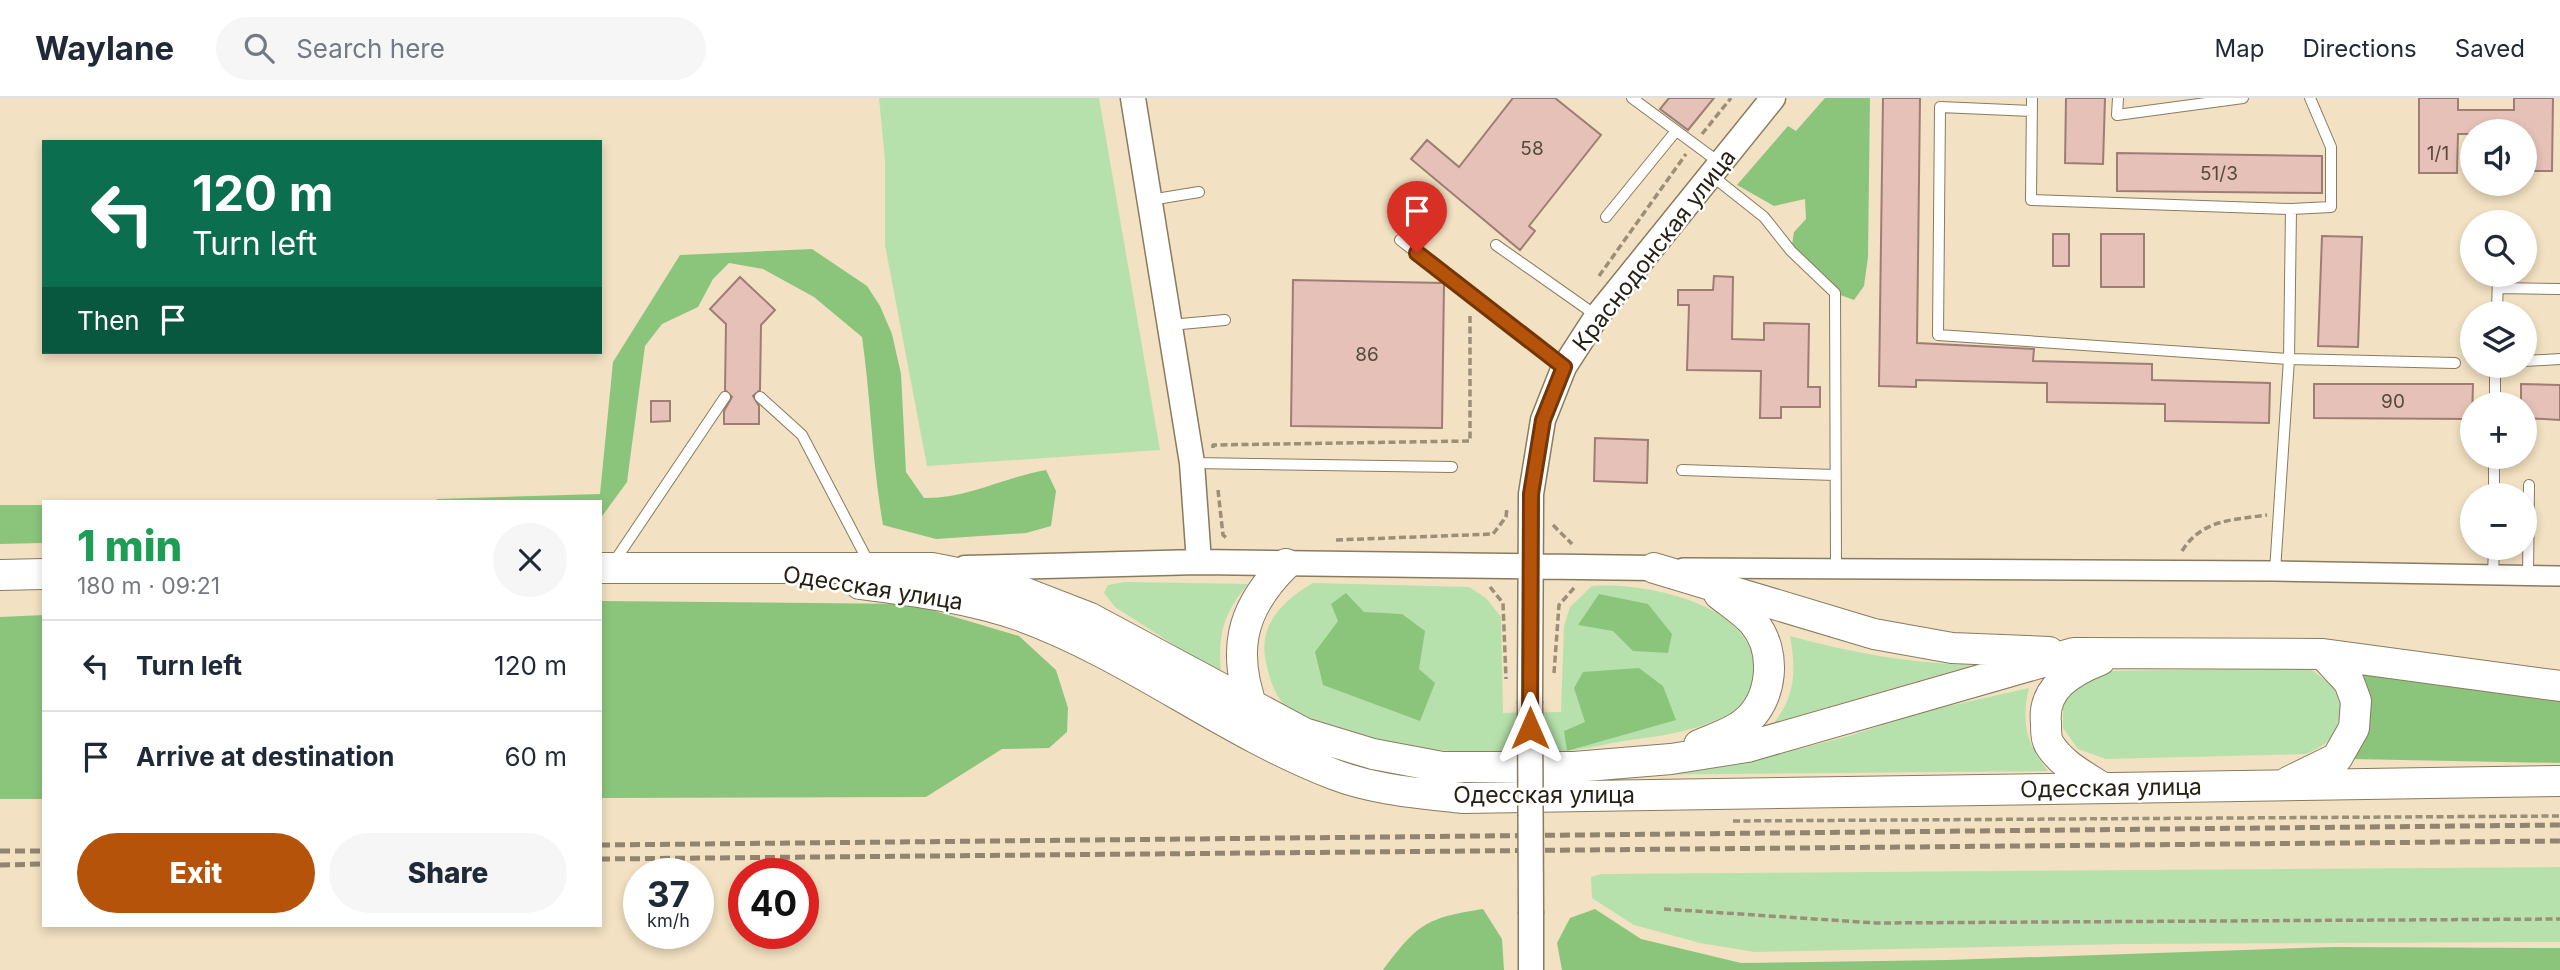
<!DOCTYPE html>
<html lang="en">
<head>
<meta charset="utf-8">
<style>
	body { margin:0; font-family:Inter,sans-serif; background:#f6f6f7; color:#1f2937; height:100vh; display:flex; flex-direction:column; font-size:26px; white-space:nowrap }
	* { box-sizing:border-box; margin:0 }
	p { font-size:23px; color:#747a83 }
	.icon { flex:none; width:38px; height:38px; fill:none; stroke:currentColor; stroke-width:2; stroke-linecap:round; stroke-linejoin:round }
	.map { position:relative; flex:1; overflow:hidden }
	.panel { position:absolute; left:42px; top:402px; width:560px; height:427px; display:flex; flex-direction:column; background:#fff; border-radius:0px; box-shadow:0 4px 10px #0003 }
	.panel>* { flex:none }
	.top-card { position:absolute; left:42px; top:42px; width:560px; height:214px; border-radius:0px; box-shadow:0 4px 10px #0003; background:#0b6e4f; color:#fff; overflow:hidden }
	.controls { position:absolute; left:2460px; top:21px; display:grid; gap:14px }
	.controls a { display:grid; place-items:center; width:77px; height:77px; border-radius:50%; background:#fff; box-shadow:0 4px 10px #0003; font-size:35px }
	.speed { position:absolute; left:623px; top:760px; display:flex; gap:14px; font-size:35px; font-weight:700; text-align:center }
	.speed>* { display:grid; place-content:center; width:91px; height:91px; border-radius:50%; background:#fff; box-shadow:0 4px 10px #0003; line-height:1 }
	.speed small { font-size:18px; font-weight:400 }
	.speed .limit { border:10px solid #d22; background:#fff; color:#111 }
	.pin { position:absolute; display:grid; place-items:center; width:60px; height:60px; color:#fff; margin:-72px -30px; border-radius:50% 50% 50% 0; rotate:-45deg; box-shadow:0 0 7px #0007 }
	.pin .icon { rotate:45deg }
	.me { position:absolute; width:77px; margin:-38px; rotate:0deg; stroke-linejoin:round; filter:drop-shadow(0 0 5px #0008) }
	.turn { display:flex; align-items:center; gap:24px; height:147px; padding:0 35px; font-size:32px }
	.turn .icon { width:91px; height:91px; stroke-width:2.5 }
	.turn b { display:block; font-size:49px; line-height:60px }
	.then { display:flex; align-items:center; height:66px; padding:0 35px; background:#0003; gap:14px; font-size:26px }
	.round { display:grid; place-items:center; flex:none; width:74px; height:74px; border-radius:37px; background:#f6f6f7 }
	.overview { display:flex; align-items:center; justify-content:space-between; height:119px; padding:0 35px }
	h1 { font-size:42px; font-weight:800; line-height:52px; color:#1e9e55 }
	.action { display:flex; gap:14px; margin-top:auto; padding:14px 35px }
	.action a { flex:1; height:80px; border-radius:42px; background:#b45309; color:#fff; font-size:28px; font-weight:800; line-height:80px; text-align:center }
	.action a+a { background:#f6f6f7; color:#1f2937 }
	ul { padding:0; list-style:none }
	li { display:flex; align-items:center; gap:21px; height:91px; padding:0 35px; border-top:2px solid #e0e1e3 }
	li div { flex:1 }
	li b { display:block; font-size:26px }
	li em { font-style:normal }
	header { display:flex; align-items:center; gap:42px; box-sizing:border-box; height:98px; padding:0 35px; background:#fff; border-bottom:2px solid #e0e1e3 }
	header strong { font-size:33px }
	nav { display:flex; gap:38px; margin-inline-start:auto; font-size:24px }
	.search { width:490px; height:63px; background:#f6f6f7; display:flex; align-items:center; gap:18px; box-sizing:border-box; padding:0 24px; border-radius:38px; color:#747a83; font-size:26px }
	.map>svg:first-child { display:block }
	.green { fill:#b7e1ac }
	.forest { fill:#8bc57c }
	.building { fill:#e5c1b7; stroke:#9e7d74; stroke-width:2 }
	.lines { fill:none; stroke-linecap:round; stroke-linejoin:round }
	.service-casing { stroke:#8a7b5f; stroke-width:12 }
	.minor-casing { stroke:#8a7b5f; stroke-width:22 }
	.tertiary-casing { stroke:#8a7b5f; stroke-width:27 }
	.primary-casing { stroke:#8a7b5f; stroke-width:32 }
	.path { stroke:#9b8f78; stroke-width:3.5; stroke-dasharray:7 3.5; stroke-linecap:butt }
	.service { stroke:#fff; stroke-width:10 }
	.minor { stroke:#fff; stroke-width:19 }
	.tertiary { stroke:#fff; stroke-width:24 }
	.primary { stroke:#fff; stroke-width:30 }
	.rail { stroke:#91856f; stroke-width:5; stroke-dasharray:10 5; stroke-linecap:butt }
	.tertiary-bridge-casing { stroke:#8a7b5f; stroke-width:27; stroke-linecap:butt }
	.tertiary-bridge { stroke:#fff; stroke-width:24 }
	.route-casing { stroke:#753606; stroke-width:18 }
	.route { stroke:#b45309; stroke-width:12 }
	.labels { text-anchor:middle; stroke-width:5; stroke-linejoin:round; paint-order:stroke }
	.number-label { font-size:19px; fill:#56493e }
	.street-label { font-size:23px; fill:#272115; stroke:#fff }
</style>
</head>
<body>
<header>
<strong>Waylane</strong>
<div class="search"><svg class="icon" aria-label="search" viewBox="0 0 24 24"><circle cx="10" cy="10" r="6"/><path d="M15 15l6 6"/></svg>Search here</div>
<nav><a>Map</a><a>Directions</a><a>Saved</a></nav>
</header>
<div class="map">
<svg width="2560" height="872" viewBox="0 0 2560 872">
	<rect width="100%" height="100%" fill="#f2e1c2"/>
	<path class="green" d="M879 0H1099L1160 352 927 368 885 147V62Z
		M1125 484 1248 486C1222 517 1218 538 1221 577L1115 509 1104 495 1108 487Z
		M1313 485 1469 489 1486 500 1501 519 1503 615 1561 614 1564 528 1570 509 1592 488C1644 484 1759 506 1754 576 1753 592 1745 607 1731 615 1699 633 1661 638 1624 643 1605 646 1586 651 1567 653 1501 660 1431 654 1367 640 1347 636 1324 632 1305 624 1280 612 1269 585 1265 559 1260 524 1285 501 1313 485Z
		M1790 538C1851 555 1910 565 1973 567L1774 625C1796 597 1796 571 1790 538Z
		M2309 570 2329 585 2341 601C2339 633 2336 643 2306 656L2106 661 2078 651 2063 630V608L2072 593 2106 573Z
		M2029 590C2021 624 2026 646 2048 673L1621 677 1744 665 1849 638 1918 615Z
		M2560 769V844L2125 846 1755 854 1700 845 1634 827 1592 800 1591 779 1601 776Z"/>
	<path class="forest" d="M1825 0H1870L1868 159 1864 188 1854 202 1835 195 1791 153 1794 134 1806 121 1805 101 1774 108 1737 87 1788 28 1796 33Z
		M812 151 867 188 880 208 892 236 901 276 906 374 924 400C966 401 1005 379 1046 372L1056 393 1051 428 1026 435 936 441 883 427C872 364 871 302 862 239L814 199 763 171 729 165 713 181 698 209 662 226 645 248 627 384 600 421V404H435L437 401 600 396 613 264 680 157Z
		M0 407H44V445L0 446Z
		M1346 495 1364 514 1402 516 1425 533 1419 571 1435 585 1420 623 1323 587 1315 554 1338 523 1331 506Z
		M1599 496 1648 506 1672 536 1668 555 1633 553 1613 533 1578 527Z
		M600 503 911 506 1019 538 1056 572 1068 610 1067 634 1049 650 1002 651 926 699 600 700Z
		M44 517V701H0V519Z
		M1639 570 1663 588 1676 622 1567 653 1564 633 1585 624 1574 590 1583 574Z
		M2358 571 2560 601V665L2351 661Z
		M1483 811 1502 841 1504 872H1383C1418 826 1425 820 1483 811Z
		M1595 811 1641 841 1741 865 1948 862 2333 849 2560 850V872H1562L1557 845 1570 820Z"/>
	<path class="building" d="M1513 0H1555L1601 37 1529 128 1535 133 1520 152 1411 61 1427 42 1459 69Z
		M1669 0H1714L1688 32 1660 11Z
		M1883 0H1920L1917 245 2034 251 2033 263 2152 266V282L2270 285 2269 325 2165 323V306L2047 304V285L1916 282V289L1879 288Z
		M2066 0H2105L2103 66 2065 65Z
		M2419 0H2458V12H2514V0H2553L2552 73H2525V33H2473V36H2458L2457 75H2419Z
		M2117 55 2322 58V95L2117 93Z
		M2053 136H2069V168H2053Z
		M2101 136H2144V189H2101Z
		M2322 138 2362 139 2358 249 2318 248Z
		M1714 178 1733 179 1732 241 1764 242V225L1809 226 1808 289H1820V309H1781V320H1760L1761 273 1687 272 1689 207H1678V192H1713Z
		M740 179 775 212 761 227 760 292 753 298 759 308V326H724V313L732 299 725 292 726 226 710 211Z
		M1293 182 1444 185 1442 330 1291 328Z
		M2314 286H2473L2472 321 2314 320Z
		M2521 286 2560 287V322L2525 320V306H2521Z
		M651 303H670V323L651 324Z
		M1595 340 1648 342 1647 385 1594 383Z"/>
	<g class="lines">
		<defs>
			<path id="service" d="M1632 0 1720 65
				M2032 0 2031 102 2291 111 2331 109V49L2310 0
				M2118 0 2117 17 2243 0
				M2032 13 1940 9 1938 237 2289 261 2455 265
				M1711 77 1764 119 1791 153 1835 195 1836 470
				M1150 102 1199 94
				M1606 119 1676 33
				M1400 142 1564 268
				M1496 147 1597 218
				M2498 190 2560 191
				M2497 215 2498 177
				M1170 227 1225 222
				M2525 263 2560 261
				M760 299 802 337 870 467
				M2495 306V268
				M1193 365 1452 369
				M1682 372 1835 377
				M2494 397V359
				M614 464 725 299
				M2275 473 2289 261 2291 111
				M2493 477 2494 450
				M2528 478 2529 387"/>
			<path id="minor" d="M1683 470 2275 473 2560 478"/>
			<path id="tertiary" d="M1133 0 1192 365 1199 464
				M965 470 1199 464 1654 470
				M1530 603 1531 396 1543 322 1564 269 1597 218 1773 0
				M1531 816V872"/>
			<path id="primary" d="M600 470H932L992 482 1090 520 1304 635 1373 656 1442 669H1574L1671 661 1747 649 2074 555 2323 556 2560 588
				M1654 470 1874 536 1952 550 2049 554
				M0 477 44 476
				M860 486C914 493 969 500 1021 518 1131 558 1224 634 1333 676 1374 692 1419 695 1463 700L2560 683
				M2100 562C2072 573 2042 590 2046 625 2046 632 2046 641 2049 646 2061 666 2084 678 2103 690
				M1255 617C1231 556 1239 512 1286 466
				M1699 647C1713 641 1731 635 1743 626 1773 603 1778 553 1753 524 1743 513 1730 505 1719 496
				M2288 684 2337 660 2354 630 2356 603 2349 584 2323 556"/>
		</defs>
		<use href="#service" class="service-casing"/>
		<use href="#minor" class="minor-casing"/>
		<use href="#tertiary" class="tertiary-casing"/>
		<use href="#primary" class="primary-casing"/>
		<path class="path" d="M1702 36 1731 0
			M1599 178 1686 56
			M1213 350V347L1470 343V215
			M1218 392 1223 437 1228 441
			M1553 427 1572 446
			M1336 442 1493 436 1506 419 1507 409
			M2182 453C2202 421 2233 422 2267 417
			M1490 489 1503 505 1506 581
			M1554 575 1559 507 1574 490
			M1733 723 2560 718
			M1664 811 1876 825 2560 821"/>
		<use href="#service" class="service"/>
		<use href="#minor" class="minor"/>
		<use href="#tertiary" class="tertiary"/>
		<use href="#primary" class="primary"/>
		<path class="rail" d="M600 747 2560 727
			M0 753H44
			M600 761 2560 743
			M0 767 44 766"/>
		<defs>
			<path id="tertiary-bridge" d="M1530 603 1531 816"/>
		</defs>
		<use href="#tertiary-bridge" class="tertiary-bridge-casing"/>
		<use href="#tertiary-bridge" class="tertiary-bridge"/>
	</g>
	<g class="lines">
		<defs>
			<path id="route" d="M1417 155 1564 269 1543 322 1531 396 1530 630"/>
		</defs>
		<use href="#route" class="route-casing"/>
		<use href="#route" class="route"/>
	</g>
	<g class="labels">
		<g class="number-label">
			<text x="1532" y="57">58</text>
			<text x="2438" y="62">1/1</text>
			<text x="2219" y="82">51/3</text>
			<text x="1367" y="263">86</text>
			<text x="2393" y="310">90</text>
		</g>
		<g class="street-label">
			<text transform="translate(1654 152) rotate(-52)" y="8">Краснодонская улица</text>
			<text transform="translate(873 490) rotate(9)" y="8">Одесская улица</text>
			<text transform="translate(2111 690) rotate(-1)" y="8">Одесская улица</text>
			<text x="1544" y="705">Одесская улица</text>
		</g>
	</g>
</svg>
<div class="controls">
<a><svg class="icon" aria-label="sound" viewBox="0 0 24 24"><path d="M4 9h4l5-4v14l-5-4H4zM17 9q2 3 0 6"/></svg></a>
<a><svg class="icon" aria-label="search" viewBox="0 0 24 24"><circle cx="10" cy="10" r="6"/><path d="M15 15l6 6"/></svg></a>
<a><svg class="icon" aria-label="layers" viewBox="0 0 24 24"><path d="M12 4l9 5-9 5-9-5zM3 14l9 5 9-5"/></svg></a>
<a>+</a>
<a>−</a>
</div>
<div class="speed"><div>37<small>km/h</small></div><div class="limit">40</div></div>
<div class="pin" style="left:1417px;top:155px;background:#d93025"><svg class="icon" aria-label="arrive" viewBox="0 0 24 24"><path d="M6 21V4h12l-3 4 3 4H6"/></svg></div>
<svg class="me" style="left:1530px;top:630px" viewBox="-20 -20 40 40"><path d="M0-17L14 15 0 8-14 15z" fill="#b45309" stroke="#fff" stroke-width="4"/></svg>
<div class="top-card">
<div class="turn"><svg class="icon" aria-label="left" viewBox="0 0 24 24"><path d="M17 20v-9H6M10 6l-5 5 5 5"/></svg><div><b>120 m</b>Turn left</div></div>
<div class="then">Then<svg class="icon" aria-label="arrive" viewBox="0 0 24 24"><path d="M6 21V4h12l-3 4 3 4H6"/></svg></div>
</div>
<section class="panel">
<div class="overview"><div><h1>1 min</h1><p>180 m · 09:21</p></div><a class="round"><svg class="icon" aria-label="close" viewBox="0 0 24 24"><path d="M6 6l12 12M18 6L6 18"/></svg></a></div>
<ul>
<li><svg class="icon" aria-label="left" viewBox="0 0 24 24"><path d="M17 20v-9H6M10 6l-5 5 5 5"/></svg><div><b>Turn left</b></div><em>120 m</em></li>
<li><svg class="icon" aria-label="arrive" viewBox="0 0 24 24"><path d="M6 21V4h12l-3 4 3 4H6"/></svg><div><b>Arrive at destination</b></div><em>60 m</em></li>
</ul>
<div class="action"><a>Exit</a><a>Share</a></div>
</section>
</div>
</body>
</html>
